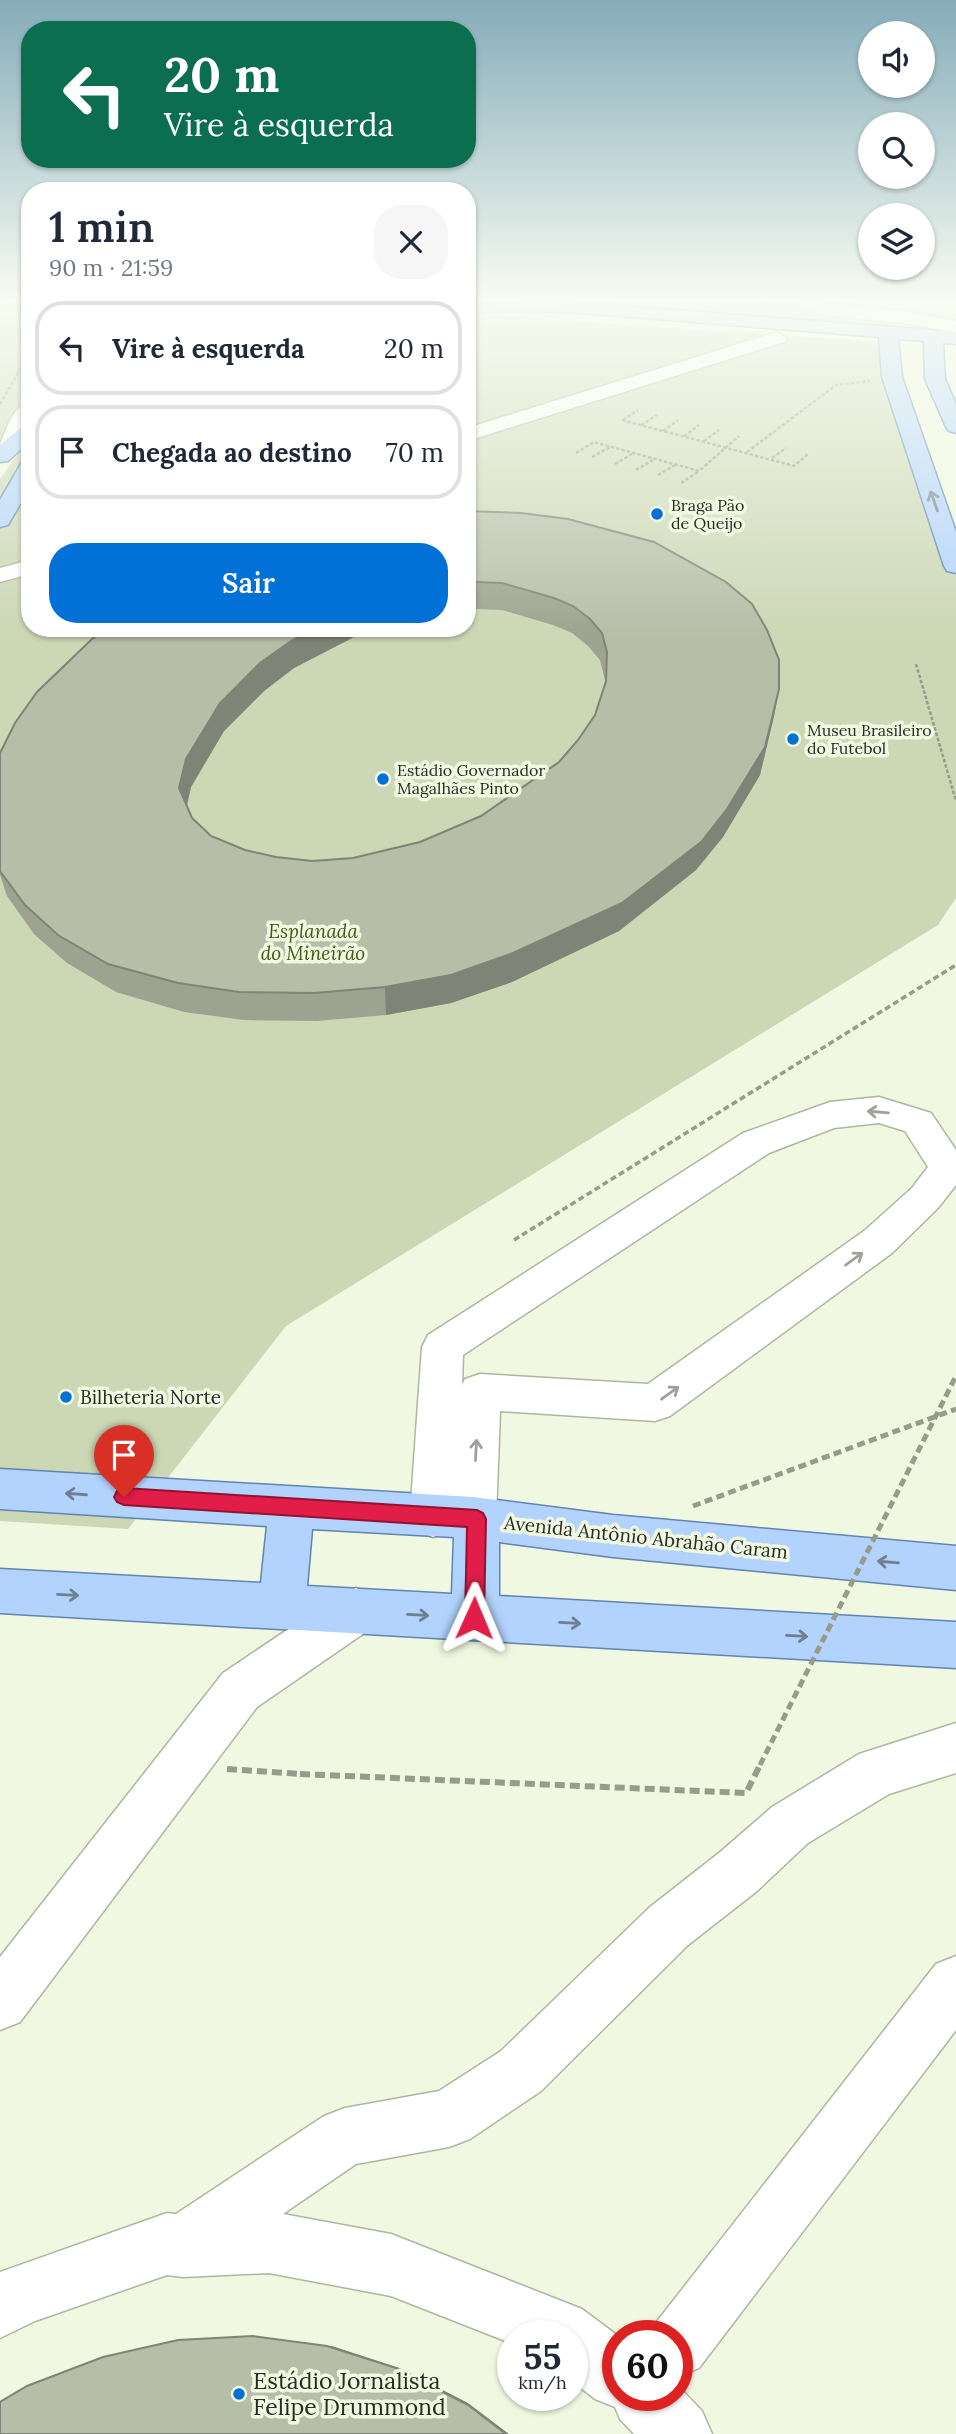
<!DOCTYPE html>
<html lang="pt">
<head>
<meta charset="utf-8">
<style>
	body { margin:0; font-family:Lora,serif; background:#f6f6f7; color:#1f2937; height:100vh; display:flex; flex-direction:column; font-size:26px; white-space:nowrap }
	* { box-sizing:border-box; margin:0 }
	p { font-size:23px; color:#747a83 }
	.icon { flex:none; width:38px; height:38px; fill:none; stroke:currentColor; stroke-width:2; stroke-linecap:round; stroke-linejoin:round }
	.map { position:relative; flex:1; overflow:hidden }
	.sheet { position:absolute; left:21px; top:182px; width:455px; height:455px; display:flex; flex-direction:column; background:#fff; border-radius:28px; box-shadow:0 2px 5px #0004 }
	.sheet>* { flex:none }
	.guide { position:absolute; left:21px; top:21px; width:455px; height:147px; border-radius:28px; box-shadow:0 2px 5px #0004; background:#0b6e4f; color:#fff; overflow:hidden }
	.buttons { position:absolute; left:858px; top:21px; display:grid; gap:14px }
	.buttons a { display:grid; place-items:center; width:77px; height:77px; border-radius:50%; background:#fff; box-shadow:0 2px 5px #0004; font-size:35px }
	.speed { position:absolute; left:497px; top:2320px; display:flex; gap:14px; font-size:35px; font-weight:700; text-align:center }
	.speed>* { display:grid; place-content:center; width:91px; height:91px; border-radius:50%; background:#fff; box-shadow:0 2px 5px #0004; line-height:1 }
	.speed small { font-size:18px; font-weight:400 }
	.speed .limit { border:10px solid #d22; background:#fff; color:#111 }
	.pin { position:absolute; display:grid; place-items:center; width:60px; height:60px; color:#fff; margin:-72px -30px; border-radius:50% 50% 50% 0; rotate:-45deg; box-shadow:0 0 7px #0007 }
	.pin .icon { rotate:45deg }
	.me { position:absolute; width:77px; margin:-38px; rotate:1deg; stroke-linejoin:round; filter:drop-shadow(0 0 5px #0008) }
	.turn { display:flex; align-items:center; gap:24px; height:147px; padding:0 28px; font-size:32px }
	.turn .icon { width:91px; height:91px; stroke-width:2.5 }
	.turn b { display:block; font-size:49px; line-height:60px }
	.round { display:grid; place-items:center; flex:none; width:74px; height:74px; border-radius:28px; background:#f6f6f7 }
	.head { display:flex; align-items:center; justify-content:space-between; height:119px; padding:0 28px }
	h1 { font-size:42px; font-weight:600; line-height:52px }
	.button { display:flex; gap:14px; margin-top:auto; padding:14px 28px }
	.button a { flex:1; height:80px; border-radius:28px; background:#0171d8; color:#fff; font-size:28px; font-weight:600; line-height:80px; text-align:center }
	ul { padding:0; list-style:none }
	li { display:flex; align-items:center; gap:21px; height:94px; margin:0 14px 10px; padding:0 14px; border:4px solid #e0e1e3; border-radius:28px }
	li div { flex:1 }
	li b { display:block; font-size:26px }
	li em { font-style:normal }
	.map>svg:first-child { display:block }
	.built { fill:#e5f0d1 }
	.green { fill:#ccd7b5 }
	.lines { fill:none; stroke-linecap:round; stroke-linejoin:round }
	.minor-casing { stroke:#afb6a0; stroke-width:3 }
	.major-casing { stroke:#6085b0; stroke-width:3 }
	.path-far3 { stroke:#969b8b; stroke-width:2.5; stroke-dasharray:3.5 2; stroke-linecap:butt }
	.path-far2 { stroke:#969b8b; stroke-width:3.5; stroke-dasharray:6 3.5; stroke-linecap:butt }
	.path-far1 { stroke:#969b8b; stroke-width:5; stroke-dasharray:8 4.5; stroke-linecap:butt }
	.path { stroke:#969b8b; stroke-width:6; stroke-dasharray:10 5; stroke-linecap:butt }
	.minor { fill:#fff; fill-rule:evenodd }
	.major { fill:#b2d3fd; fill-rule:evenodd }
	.path-bridge-far1 { stroke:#969b8b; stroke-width:5; stroke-dasharray:8 4.5; stroke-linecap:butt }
	.path-bridge { stroke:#969b8b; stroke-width:6; stroke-dasharray:10 5; stroke-linecap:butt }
	.wall { fill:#9da390 }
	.shaded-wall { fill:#7f8576 }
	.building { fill:#b6bea8; stroke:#7f8576; stroke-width:2 }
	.oneway { stroke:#6e8090 }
	.oneway2 { stroke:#9fa09c }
	.route { fill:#e11d48; stroke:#92132f; stroke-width:2 }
	.poi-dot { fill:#0171d8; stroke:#f0f8e1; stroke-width:2.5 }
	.labels { text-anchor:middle; stroke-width:7; stroke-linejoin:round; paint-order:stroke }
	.far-poi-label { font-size:16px; fill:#292c24; stroke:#f0f8e1; text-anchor:start }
	.park-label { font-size:19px; font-style:italic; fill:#475716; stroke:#f0f8e1 }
	.poi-label { font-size:19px; fill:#292c24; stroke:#f0f8e1; text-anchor:start }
	.street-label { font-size:19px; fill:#292c24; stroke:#f0f8e1 }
	.near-poi-label { font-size:23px; fill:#292c24; stroke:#f0f8e1; text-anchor:start }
</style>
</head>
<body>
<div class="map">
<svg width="956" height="2434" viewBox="0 0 956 2434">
	<rect width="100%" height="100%" fill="#f0f8e1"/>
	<path class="built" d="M467 297H956V330L561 300 467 301Z"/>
	<path class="green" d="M0 297H30V398L0 455Z
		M504 297H850L884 319 900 320 903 326Z
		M467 314 882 342 904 380 956 542V898L938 925 286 1326 128 1529 0 1521V479L24 445 30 442V628H467Z"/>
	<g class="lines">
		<defs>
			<path id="minor" d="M0 297H12L0 304Z
				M467 297 505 301 514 306 505 311 467 305Z
				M808 299 830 305 907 311 956 321V333L907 323 829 316 802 308 799 304 802 300Z
				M777 332 786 338 784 342 467 441V428Z
				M30 402C30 419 28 433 19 449H3L0 444C7 429 12 406 30 402Z
				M30 560V574L0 582V568Z
				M879 1097 931 1113 956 1150V1185L938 1208 892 1253 670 1416 655 1421 500 1411 496 1518 489 1533 473 1539 457 1533 453 1523 449 1531 433 1537 417 1531 410 1516 422 1347 428 1335 743 1133 830 1102ZM879 1123 905 1131 928 1167 912 1188 864 1231 648 1384 480 1374 465 1379 462 1385 463 1355 769 1153 834 1128Z
				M356 1588 373 1595 380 1611 373 1627 257 1707 20 2022 0 2030V1957L223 1673 339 1595Z
				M956 1723V1773L889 1794 808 1843 757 1891 688 1945 541 2091 470 2139 449 2147 356 2164 283 2214 391 2234 582 2309 618 2336V2396H677V2385L702 2411 712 2434H634L620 2419 615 2407 595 2399 572 2381V2336H513V2344L391 2296 269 2273 183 2277 167 2275 35 2321 0 2338V2272L167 2213 176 2214 324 2116 345 2108 439 2091 501 2051 650 1907 719 1853 772 1807 859 1754Z
				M956 1956V2030L699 2368 677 2378V2336H649L655 2324 936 1964Z"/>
			<path id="major" d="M505 301 570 302 956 332V344L943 343 945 379 956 404V433L949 431 946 427 925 379 924 341 898 339 902 377 956 532V573L947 571 944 566 882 377 879 337 570 312 505 311 467 314V303Z
				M30 424V441L8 461 0 462V445L23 426Z
				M30 461V487L8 525 0 527V500L22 462Z
				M0 1469 473 1497 613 1515 956 1546V1590L613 1557 499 1542V1596L956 1622V1668L0 1613V1569L261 1583 267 1526 0 1509ZM312 1529 454 1537 452 1594 307 1586Z"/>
		</defs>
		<use href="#minor" class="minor-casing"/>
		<use href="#major" class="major-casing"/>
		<path class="path-far3" d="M0 404 30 352
			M622 420 794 466 808 454
			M623 420 638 410
			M641 425 657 415
			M663 431 678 420
			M684 436 699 425
			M704 441 719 430
			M747 452 836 385 870 381
			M576 453 594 442 699 471 739 436
			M592 457 610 447
			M772 458 786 448
			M615 464 632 454
			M636 470 653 460
			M658 475 675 465
			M681 483 698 472
			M916 664 956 801"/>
		<path class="path-far2" d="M514 1240 956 965"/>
		<path class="path-far1" d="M693 1506 956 1409"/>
		<path class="path" d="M227 1769 300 1774"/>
		<use href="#minor" class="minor"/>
		<use href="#major" class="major"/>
		<path class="path-bridge-far1" d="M760 1765 956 1376"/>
		<path class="path-bridge" d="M300 1774 746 1793 761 1763"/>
	</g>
	<path class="wall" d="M467 511 779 689 774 716 760 775 723 837 696 870 619 931 512 982 451 1003 386 1015 317 1021 244 1020 184 1012 116 992 67 963 34 934 7 896 0 875V753L354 637 294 668 264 691 224 731 191 787 187 806 192 818 211 836 245 850 276 857 312 861 353 858 420 842 481 816 559 762 578 740 595 715 605 685V680L600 660 588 646 572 633 553 625 502 610 477 609H467Z"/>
	<path class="shaded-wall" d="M317 628H380L354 637 294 668 264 691 224 731 191 787 184 816 179 788 186 759 220 703 260 663 291 641Z
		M779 689 774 716 760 775 723 837 696 870 619 931 512 982 451 1003 386 1015 385 987Z
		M327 2346H332L402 2369 468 2403 509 2434H506Z"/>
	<path class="building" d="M467 511 521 513 568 519 654 542 726 582 752 604 767 630 779 660V689L765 747 727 809 701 842 622 903 513 953 451 975 385 987 314 993 239 992 178 983 108 964 58 935 25 905 0 871V753L15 723 37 692 92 639 108 628H317L291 641 260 663 220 703 186 759 179 788 192 818 211 836 245 850 276 857 312 861 353 858 420 842 481 816 559 762 578 740 595 715 606 681 607 652 602 633 590 619 573 606 554 598 502 583 477 582H467Z
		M253 2336 327 2346 399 2369 468 2405 506 2434H0V2402L27 2386 103 2357 178 2340Z"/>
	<defs><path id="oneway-shaft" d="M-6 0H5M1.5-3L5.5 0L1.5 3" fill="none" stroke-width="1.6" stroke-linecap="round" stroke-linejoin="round" transform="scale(1.75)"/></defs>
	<g class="oneway">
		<use href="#oneway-shaft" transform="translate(934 501) rotate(-109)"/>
		<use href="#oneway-shaft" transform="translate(76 1494) rotate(-176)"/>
		<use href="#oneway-shaft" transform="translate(888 1562) rotate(-175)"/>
		<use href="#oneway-shaft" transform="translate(68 1595) rotate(3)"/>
		<use href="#oneway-shaft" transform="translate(418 1615) rotate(3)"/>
		<use href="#oneway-shaft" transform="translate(570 1623) rotate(3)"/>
		<use href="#oneway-shaft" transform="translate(797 1636) rotate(3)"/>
	</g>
	<g class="oneway2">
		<use href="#oneway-shaft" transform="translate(878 1112) rotate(-175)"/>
		<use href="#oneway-shaft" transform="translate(854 1259) rotate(-36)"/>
		<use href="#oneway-shaft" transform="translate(670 1393) rotate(-36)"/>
		<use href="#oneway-shaft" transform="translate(476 1450) rotate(-87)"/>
	</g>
	<linearGradient id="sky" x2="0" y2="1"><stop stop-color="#85acba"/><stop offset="0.47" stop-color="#f8fcf2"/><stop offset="1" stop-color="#f8fcf2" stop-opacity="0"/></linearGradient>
	<rect width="956" height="638" fill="url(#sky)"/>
	<path class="route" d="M124 1488 477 1510 483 1513 486 1519 484 1618 481 1625 474 1627 467 1625 465 1618 467 1527 124 1505 117 1502 114 1497 117 1491Z"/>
	<g class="poi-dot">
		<circle cx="657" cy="514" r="7"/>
		<circle cx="793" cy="739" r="7"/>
		<circle cx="383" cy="779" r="7"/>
		<circle cx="66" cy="1397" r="7"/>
		<circle cx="239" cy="2394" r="7"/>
	</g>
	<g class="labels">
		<g class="far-poi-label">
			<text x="671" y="511">Braga Pão<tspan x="671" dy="18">de Queijo</tspan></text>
			<text x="807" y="736">Museu Brasileiro<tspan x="807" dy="18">do Futebol</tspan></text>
			<text x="397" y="776">Estádio Governador<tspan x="397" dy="18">Magalhães Pinto</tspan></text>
		</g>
		<g class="park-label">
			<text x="313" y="938">Esplanada<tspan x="313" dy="22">do Mineirão</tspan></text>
		</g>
		<g class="poi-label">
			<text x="80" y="1404">Bilheteria Norte</text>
		</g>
		<g class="street-label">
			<text transform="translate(646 1537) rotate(6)" y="7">Avenida Antônio Abrahão Caram</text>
		</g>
		<g class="near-poi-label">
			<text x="253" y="2389">Estádio Jornalista<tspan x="253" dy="26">Felipe Drummond</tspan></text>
		</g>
	</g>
</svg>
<div class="buttons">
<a><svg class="icon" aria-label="sound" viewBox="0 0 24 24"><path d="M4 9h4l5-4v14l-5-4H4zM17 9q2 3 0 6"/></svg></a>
<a><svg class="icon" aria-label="search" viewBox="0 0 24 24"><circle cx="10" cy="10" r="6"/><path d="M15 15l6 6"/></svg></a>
<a><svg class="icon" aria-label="layers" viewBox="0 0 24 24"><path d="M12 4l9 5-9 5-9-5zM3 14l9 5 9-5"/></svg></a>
</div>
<div class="speed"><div>55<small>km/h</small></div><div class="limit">60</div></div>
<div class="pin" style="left:124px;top:1497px;background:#d93025"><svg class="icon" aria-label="arrive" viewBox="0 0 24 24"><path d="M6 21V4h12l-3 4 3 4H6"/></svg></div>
<svg class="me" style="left:474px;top:1618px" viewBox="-20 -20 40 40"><path d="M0-17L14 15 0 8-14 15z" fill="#e11d48" stroke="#fff" stroke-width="4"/></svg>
<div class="guide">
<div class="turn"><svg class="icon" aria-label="left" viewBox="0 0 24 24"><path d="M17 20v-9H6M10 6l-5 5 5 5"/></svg><div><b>20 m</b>Vire à esquerda</div></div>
</div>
<section class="sheet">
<div class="head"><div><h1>1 min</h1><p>90 m · 21:59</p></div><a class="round"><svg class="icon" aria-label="close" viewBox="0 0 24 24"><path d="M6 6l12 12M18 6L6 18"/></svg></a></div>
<ul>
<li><svg class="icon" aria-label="left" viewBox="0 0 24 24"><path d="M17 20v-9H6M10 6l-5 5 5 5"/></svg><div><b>Vire à esquerda</b></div><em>20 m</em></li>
<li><svg class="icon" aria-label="arrive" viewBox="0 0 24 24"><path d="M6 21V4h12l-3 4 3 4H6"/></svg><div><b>Chegada ao destino</b></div><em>70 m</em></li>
</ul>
<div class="button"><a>Sair</a></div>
</section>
</div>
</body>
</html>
